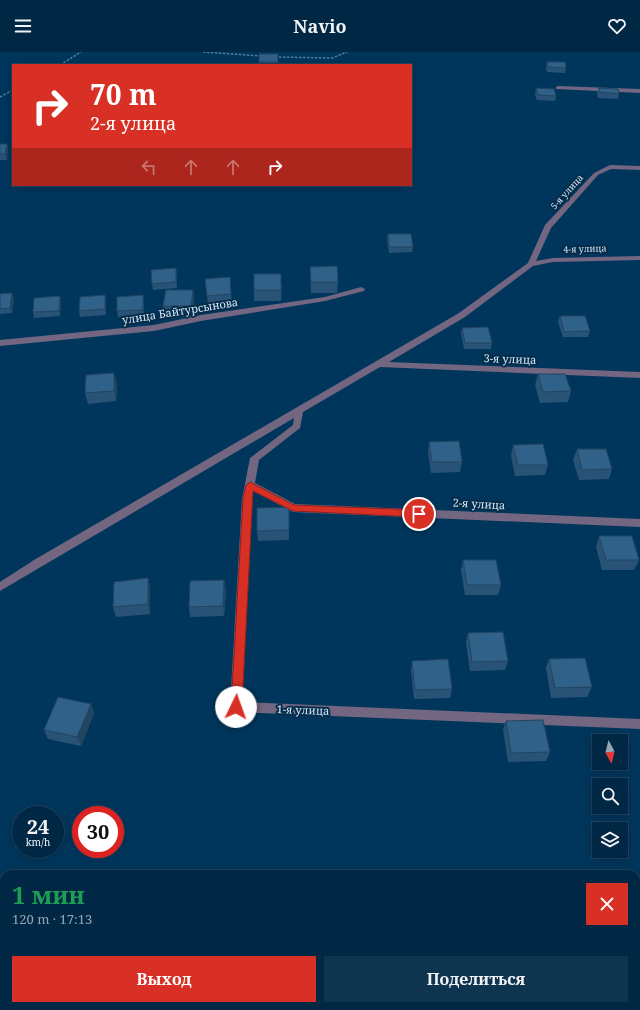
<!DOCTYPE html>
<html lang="ru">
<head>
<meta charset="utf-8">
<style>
	body { margin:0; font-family:"Noto Serif",serif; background:#0e3450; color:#f1f3f6; height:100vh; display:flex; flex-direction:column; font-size:15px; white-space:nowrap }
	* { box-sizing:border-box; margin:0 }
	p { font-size:13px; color:#95a6b3 }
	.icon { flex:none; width:22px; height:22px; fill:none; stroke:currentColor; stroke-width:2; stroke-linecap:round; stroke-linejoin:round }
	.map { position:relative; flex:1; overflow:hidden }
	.panel { position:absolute; left:0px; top:818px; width:640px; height:140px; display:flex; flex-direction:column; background:#002845; border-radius:12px 12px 0 0; box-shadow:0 2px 10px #0003,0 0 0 1px #22445e }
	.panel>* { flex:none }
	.top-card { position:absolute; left:12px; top:12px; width:400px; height:122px; border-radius:0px; box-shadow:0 2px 10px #0003,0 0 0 1px #22445e; background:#d93025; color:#fff; overflow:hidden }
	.needle { width:26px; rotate:173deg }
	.buttons { position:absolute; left:592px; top:682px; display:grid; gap:8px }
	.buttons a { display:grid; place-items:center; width:36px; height:36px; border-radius:0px; background:#002845; box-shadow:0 2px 10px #0003,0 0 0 1px #22445e; font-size:20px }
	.speed { position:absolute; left:12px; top:754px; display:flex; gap:8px; font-size:20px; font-weight:700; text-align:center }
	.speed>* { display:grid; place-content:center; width:52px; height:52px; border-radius:50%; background:#002845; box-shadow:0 2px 10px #0003,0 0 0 1px #22445e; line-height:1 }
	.speed small { font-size:10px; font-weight:400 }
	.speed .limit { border:6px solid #d22; background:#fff; color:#111 }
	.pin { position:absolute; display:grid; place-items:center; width:34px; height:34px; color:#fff; margin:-17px; border:2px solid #fff; border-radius:50%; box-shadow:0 1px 4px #0007 }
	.me { position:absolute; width:44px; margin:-22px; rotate:3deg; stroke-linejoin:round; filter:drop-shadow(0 0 3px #0008) }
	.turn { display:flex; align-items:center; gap:14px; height:84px; padding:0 12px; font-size:18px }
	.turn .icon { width:52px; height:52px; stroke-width:2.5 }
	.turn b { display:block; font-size:28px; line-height:34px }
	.lanes { display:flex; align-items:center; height:38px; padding:0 12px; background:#0003; justify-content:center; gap:20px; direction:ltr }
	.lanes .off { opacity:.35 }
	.round { display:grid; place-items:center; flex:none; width:42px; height:42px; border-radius:0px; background:#0e3450 }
	.overview { display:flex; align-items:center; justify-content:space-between; height:68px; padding:0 12px }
	h1 { font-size:24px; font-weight:700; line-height:30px; color:#1e9e55 }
	.action { display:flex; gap:8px; margin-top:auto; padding:8px 12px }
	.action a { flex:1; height:46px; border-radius:0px; background:#d93025; color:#fff; font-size:16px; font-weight:700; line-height:46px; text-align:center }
	.action a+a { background:#0e3450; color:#f1f3f6 }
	header { display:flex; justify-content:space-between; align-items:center; height:52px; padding:0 12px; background:#002845; font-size:18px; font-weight:700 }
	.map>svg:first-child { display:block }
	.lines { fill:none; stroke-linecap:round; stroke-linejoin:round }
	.path { stroke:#547d9c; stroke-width:1.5; stroke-dasharray:2.5 1.5; stroke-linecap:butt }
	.street { fill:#726680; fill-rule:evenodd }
	.wall { fill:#295376 }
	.shaded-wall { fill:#224460 }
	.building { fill:#306189; stroke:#224460 }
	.route { fill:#d93025; stroke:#8d1f18 }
	.labels { text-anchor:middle; stroke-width:4; stroke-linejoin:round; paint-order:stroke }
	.far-street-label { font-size:9px; fill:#d3e8fb; stroke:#052c49 }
	.street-label { font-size:11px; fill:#d3e8fb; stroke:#052c49 }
</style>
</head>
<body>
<header><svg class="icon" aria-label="menu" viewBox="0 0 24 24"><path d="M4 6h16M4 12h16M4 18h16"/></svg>Navio<svg class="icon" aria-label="heart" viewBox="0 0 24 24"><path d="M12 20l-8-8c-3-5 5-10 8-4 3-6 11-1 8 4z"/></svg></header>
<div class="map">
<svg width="640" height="958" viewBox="0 0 640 958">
	<rect width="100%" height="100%" fill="#00365c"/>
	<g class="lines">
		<path class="path" d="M203 0 262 4
			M275 5 332 6 347 0
			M60 13 81 0
			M0 45 13 38"/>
		<path class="street" d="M558 34 640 37V41L556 37V35Z
			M610 113 640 114V118L611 117 598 123 551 176 536 209 553 206 640 204V208L553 210 533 214 465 265 389 310 640 320V326L380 315 303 360 300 376 259 408 255 431 295 452 640 467V475L293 460 253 439 242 650 640 667V677L236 660 232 659 230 655 242 447 250 406 293 373 294 366 0 539V530L34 508 459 261 528 211 545 173 594 121Z
			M361 235 365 237 364 239 325 249 201 269 154 279 0 294V288L154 273 201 263 325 245Z"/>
	</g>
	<path class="wall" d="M259 2H278V13H259Z
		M547 10 566 16 565 21 547 20 546 15Z
		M536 36 556 44 555 49 537 48 535 42Z
		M599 36 619 42 618 47 598 46 597 41Z
		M0 92H7L8 97 7 108H0Z
		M388 182 413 195 412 200 389 201 387 188Z
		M310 215 338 230 337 241H311Z
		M177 222V236L153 238 152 232Z
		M230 225 232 253 208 254 207 244Z
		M282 233 281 249H254V238Z
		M193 238 194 248 193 265H165L163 254Z
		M12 241 14 247 12 261 0 262V242Z
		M105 243 106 248V263L80 265 79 259Z
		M144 248V263L118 265 117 259Z
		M61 250 60 264 34 266 33 260Z
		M560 264 590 279 588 285H563L558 270Z
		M462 276 492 291 491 297H464L461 281Z
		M538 322 571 339 568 350 540 351 535 333Z
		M117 332 116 349 88 352 85 341Z
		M429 390 462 410 460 420 431 421 428 400Z
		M513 393 548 413 545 423 515 424 511 404Z
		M577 397 612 417 609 427 579 428 573 408Z
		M289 455V488L258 489 257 479Z
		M599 484 639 508 634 518H602L596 495Z
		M463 508 501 533 498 543H465L461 518Z
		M148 526 150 536V562L116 565 113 555Z
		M224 528 226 539 224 564 190 565 189 555Z
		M468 581 508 609 505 618 470 619 466 591Z
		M549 607 592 635 587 645 551 646 546 616Z
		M412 609 452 637 450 646 414 647 411 618Z
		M91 652 94 661 81 694 48 687 44 678Z
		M506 669 550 700 546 709 508 710 503 678Z"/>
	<path class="shaded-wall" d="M7 92 8 97 7 108 5 102Z
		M176 216 177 222V236L176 230Z
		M193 238 194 248 193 265 191 254Z
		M12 241 14 247 12 261 10 256Z
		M105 243 106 248V263L105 257Z
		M143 243 144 248V263L143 258Z
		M60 244 61 250 60 264 59 259Z
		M114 321 117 332 116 349 114 339Z
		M148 526 150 536V562L148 552Z
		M224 528 226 539 224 564 223 554Z
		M91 652 94 661 81 694 77 685Z"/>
	<path class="building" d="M259 2H278V10H259Z
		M547 10H565L566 16 548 15Z
		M536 36 554 37 556 44 538 43Z
		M599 36 618 37 619 42 599 40Z
		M0 92H7L5 102H0Z
		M388 182H411L413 195H389Z
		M337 214 338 230H311L310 215Z
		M176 216V230L152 232 151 218Z
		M254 222H281V238H254Z
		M230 225 231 242 207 244 205 227Z
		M166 238H193L191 254H163Z
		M12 241 10 256 0 257V242Z
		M105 243V257L79 259 80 245Z
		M143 243V258L117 259V245Z
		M60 244 59 259 33 260 34 246Z
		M560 264H585L590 279 564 280Z
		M488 275 492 291H465L462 276Z
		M114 321V339L85 341 86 323Z
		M538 322H565L571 339 543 340Z
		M459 389 462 410H432L429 390Z
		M543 392 548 413H518L513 393Z
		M577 397H606L612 417 582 418Z
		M289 455V478L257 479V456Z
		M599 484H632L639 508H606Z
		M463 508H496L501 533H467Z
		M148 526V552L113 555 114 530Z
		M224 528 223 554 189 555 190 529Z
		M503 580 508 609 472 610 468 581Z
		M585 606 592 635 555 636 549 607Z
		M448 607 452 637 415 638 412 609Z
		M58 645 91 652 77 685 44 678Z
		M543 668 550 700 511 701 506 669Z"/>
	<path class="route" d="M250 430 294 453 419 458 424 462 419 465 293 459 253 439 242 655 240 659 236 660 233 659 231 655 243 447 246 433Z"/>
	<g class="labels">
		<g class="far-street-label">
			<text transform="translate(567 140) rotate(-48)" y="3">5-я улица</text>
			<text transform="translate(585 197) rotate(-2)" y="3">4-я улица</text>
		</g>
		<g class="street-label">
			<text transform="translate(180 259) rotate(-9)" y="4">улица Байтурсынова</text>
			<text transform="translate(510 307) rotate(2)" y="4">3-я улица</text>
			<text transform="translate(479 452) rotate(3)" y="4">2-я улица</text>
			<text transform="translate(303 658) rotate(2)" y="4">1-я улица</text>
		</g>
	</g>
</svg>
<div class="buttons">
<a><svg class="needle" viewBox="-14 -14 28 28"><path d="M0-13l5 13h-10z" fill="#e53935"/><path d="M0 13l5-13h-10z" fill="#95a6b3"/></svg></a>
<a><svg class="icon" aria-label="search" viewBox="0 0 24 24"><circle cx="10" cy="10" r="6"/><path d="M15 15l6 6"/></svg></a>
<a><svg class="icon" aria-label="layers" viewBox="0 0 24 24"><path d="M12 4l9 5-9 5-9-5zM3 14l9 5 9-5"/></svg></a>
</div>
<div class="speed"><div>24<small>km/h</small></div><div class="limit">30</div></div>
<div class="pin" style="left:419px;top:462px;background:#d93025"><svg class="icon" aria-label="arrive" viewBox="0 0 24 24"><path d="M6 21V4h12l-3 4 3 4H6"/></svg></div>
<svg class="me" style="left:236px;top:655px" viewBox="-20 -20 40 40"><circle r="19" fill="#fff"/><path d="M0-13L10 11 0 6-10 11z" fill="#d93025"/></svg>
<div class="top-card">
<div class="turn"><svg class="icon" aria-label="right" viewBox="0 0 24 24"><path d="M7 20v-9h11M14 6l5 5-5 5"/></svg><div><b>70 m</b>2-я улица</div></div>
<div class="lanes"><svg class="icon off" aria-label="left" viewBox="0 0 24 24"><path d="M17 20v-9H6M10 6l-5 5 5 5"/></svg><svg class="icon off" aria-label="ahead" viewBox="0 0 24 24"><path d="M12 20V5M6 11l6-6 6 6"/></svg><svg class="icon off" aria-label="ahead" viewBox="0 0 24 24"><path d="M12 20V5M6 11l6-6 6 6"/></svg><svg class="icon" aria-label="right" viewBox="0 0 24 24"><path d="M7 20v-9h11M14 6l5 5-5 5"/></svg></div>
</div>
<section class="panel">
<div class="overview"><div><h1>1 мин</h1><p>120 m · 17:13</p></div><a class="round" style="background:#d93025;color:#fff"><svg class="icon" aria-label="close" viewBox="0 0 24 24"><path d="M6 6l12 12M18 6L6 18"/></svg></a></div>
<div class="action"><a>Выход</a><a>Поделиться</a></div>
</section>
</div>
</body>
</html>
